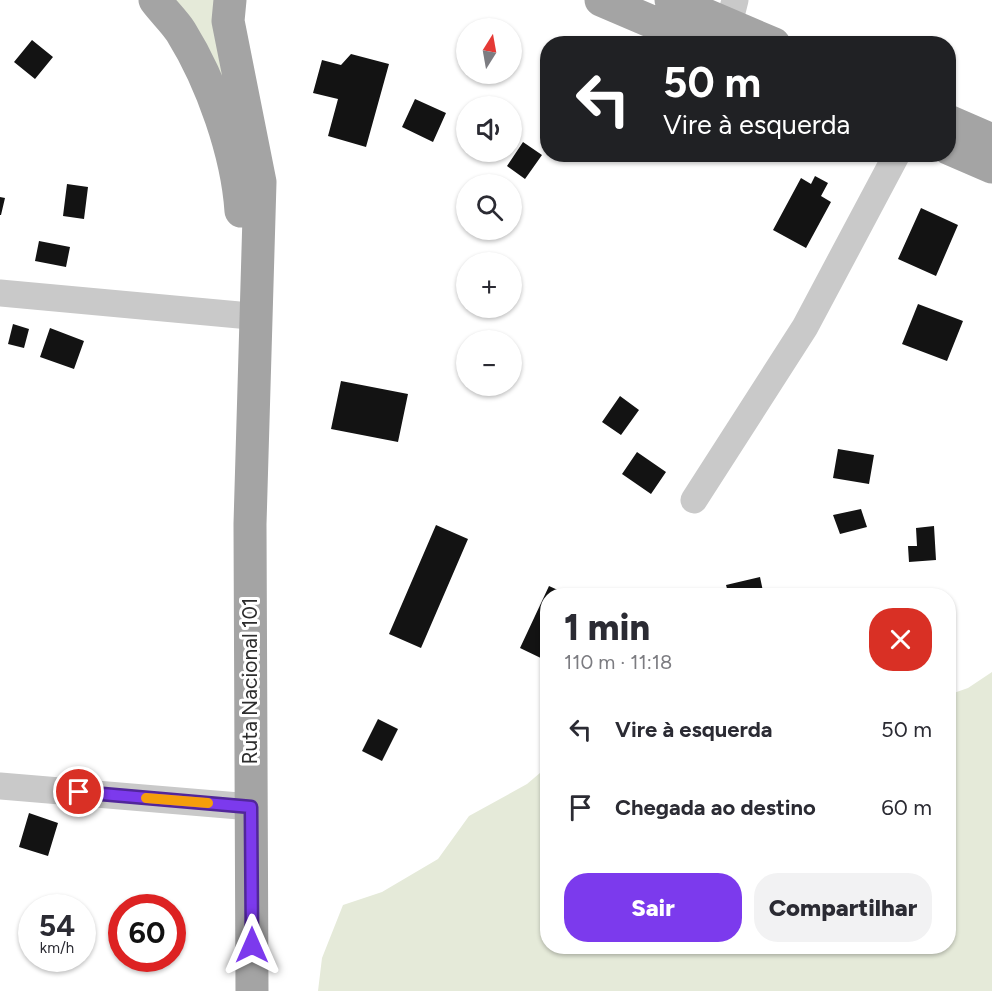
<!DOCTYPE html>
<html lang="pt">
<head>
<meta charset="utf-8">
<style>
	body { margin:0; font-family:Figtree,sans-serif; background:#f2f2f3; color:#2b2b33; height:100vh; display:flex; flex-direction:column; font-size:22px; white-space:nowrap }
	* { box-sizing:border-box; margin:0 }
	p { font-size:20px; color:#7c7c81 }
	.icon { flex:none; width:33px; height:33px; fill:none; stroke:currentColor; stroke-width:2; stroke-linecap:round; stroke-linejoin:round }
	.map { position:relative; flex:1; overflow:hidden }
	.panel { position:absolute; left:540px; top:588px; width:416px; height:366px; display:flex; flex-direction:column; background:#fff; border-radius:24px; box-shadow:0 2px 4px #0004 }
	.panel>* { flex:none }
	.banner { position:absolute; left:540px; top:36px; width:416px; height:126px; border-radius:24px; box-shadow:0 2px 4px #0004; background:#202124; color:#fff; overflow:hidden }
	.needle { width:39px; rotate:11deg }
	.fabs { position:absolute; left:456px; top:18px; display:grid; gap:12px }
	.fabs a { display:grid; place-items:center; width:66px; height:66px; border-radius:50%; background:#fff; box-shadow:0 2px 4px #0004; font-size:30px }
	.speed { position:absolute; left:18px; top:894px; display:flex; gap:12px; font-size:30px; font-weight:700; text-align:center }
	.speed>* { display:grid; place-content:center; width:78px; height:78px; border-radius:50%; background:#fff; box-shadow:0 2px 4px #0004; line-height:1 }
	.speed small { font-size:15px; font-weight:400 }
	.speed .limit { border:9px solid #d22; background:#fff; color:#111 }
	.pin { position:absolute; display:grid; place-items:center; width:51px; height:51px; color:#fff; margin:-26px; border:3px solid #fff; border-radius:50%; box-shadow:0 2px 6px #0007 }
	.me { position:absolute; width:66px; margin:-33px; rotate:0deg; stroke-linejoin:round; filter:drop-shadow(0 0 4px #0008) }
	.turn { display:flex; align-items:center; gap:21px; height:126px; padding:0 24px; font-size:27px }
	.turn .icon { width:78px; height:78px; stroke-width:2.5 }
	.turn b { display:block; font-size:42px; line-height:51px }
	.round { display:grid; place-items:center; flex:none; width:63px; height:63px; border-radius:24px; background:#f2f2f3 }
	.summary { display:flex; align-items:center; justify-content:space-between; height:102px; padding:0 24px }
	h1 { font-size:36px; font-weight:800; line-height:45px }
	.action { display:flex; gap:12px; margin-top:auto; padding:12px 24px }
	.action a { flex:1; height:69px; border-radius:24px; background:#7c3aed; color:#fff; font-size:24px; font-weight:800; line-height:69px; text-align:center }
	.action a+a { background:#f2f2f3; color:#2b2b33 }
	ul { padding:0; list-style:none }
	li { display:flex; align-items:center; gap:18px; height:78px; padding:0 24px }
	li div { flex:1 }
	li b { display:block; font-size:22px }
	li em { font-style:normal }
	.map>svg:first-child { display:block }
	.green { fill:#e5ead9 }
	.building { fill:#131313 }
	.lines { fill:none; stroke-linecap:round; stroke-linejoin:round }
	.minor { stroke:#c9c9c9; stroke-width:27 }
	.major { stroke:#a4a4a4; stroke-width:33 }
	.route-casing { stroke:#51269a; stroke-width:15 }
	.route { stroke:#7c3aed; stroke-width:10 }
	.slow { stroke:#f59e0b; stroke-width:10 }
	.labels { text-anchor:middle; stroke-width:6; stroke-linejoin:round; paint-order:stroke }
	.street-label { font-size:21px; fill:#2c2c2c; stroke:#fff }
</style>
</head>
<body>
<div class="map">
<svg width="992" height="991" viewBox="0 0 992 991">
	<rect width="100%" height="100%" fill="#fff"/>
	<path class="green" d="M166 0H219L242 150Z
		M992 672V991H318L322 958 343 905 382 892 438 859 469 816 527 784 547 767 548 946H948V695L968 688Z"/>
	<path class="building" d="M32 40 53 57 35 79 14 62Z
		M351 54 389 64 366 147 328 136 338 99 313 93 322 60 341 65Z
		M415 99 446 113 433 142 402 127Z
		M523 142 542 155 525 179 507 166Z
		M815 176 828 183 821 196 831 202 806 248 773 230 801 178 811 184Z
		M67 184 88 187 84 219 63 216Z
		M0 197 5 198 1 215H0Z
		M921 208 958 225 936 276 898 259Z
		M39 241 70 247 66 267 35 261Z
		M918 304 963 321 947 361 902 344Z
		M13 324 29 329 24 348 8 344Z
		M50 328 84 341 74 369 40 357Z
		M341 381 408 394 398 442 331 429Z
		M620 396 639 410 621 435 602 422Z
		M838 449 874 455 869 484 833 478Z
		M637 452 666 472 651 494 622 474Z
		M861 509 867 527 840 534 833 515Z
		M436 525 468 539 421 648 389 634Z
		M934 526 936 560 909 562 908 546H917L916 528Z
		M760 577 764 596H729L726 585Z
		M549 586 571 596H548L547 661 520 648Z
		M378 719 398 729 382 761 362 751Z
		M29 813 58 823 48 856 19 847Z"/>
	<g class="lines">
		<path class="minor" d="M729 24 735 0
			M0 293 250 316
			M694 500 805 327 897 154
			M0 786 251 807"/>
		<path class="major" d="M155 0C163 11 174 21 181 32 212 82 237 153 241 211
			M230 0 228 21 260 182 250 524 252 991
			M601 0 704 44
			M671 0 774 44
			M948 121 992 140
			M948 148 992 167"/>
	</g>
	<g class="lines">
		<defs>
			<path id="route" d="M79 792 251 807 252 945"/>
		</defs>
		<use href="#route" class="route-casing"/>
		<use href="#route" class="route"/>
		<path class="slow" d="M146 798 208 803"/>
	</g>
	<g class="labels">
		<g class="street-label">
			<text transform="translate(250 681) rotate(-90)" y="7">Ruta Nacional 101</text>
		</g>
	</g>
</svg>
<div class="fabs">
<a><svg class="needle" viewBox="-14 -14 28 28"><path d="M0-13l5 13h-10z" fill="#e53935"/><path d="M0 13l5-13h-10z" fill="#7c7c81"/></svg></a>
<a><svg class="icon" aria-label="sound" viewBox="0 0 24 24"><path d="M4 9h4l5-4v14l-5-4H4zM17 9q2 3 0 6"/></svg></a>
<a><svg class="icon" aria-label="search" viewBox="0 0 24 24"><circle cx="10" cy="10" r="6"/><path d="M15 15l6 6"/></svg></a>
<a>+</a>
<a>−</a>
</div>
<div class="speed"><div>54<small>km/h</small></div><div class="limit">60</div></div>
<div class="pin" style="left:79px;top:792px;background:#d93025"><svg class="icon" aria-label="arrive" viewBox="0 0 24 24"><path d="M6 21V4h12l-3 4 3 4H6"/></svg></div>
<svg class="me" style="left:252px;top:945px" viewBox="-20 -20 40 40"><path d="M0-17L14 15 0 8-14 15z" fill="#7c3aed" stroke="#fff" stroke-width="4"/></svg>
<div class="banner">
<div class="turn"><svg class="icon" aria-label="left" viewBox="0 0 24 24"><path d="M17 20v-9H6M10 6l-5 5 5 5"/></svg><div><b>50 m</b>Vire à esquerda</div></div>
</div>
<section class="panel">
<div class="summary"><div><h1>1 min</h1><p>110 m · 11:18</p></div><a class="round" style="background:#d93025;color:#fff"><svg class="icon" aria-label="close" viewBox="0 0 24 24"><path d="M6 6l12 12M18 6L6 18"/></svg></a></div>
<ul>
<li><svg class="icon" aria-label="left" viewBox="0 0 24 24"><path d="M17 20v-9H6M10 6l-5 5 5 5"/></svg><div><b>Vire à esquerda</b></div><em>50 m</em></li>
<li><svg class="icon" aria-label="arrive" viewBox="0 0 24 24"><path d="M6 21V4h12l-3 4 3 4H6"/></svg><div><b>Chegada ao destino</b></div><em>60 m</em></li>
</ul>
<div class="action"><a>Sair</a><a>Compartilhar</a></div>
</section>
</div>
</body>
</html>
